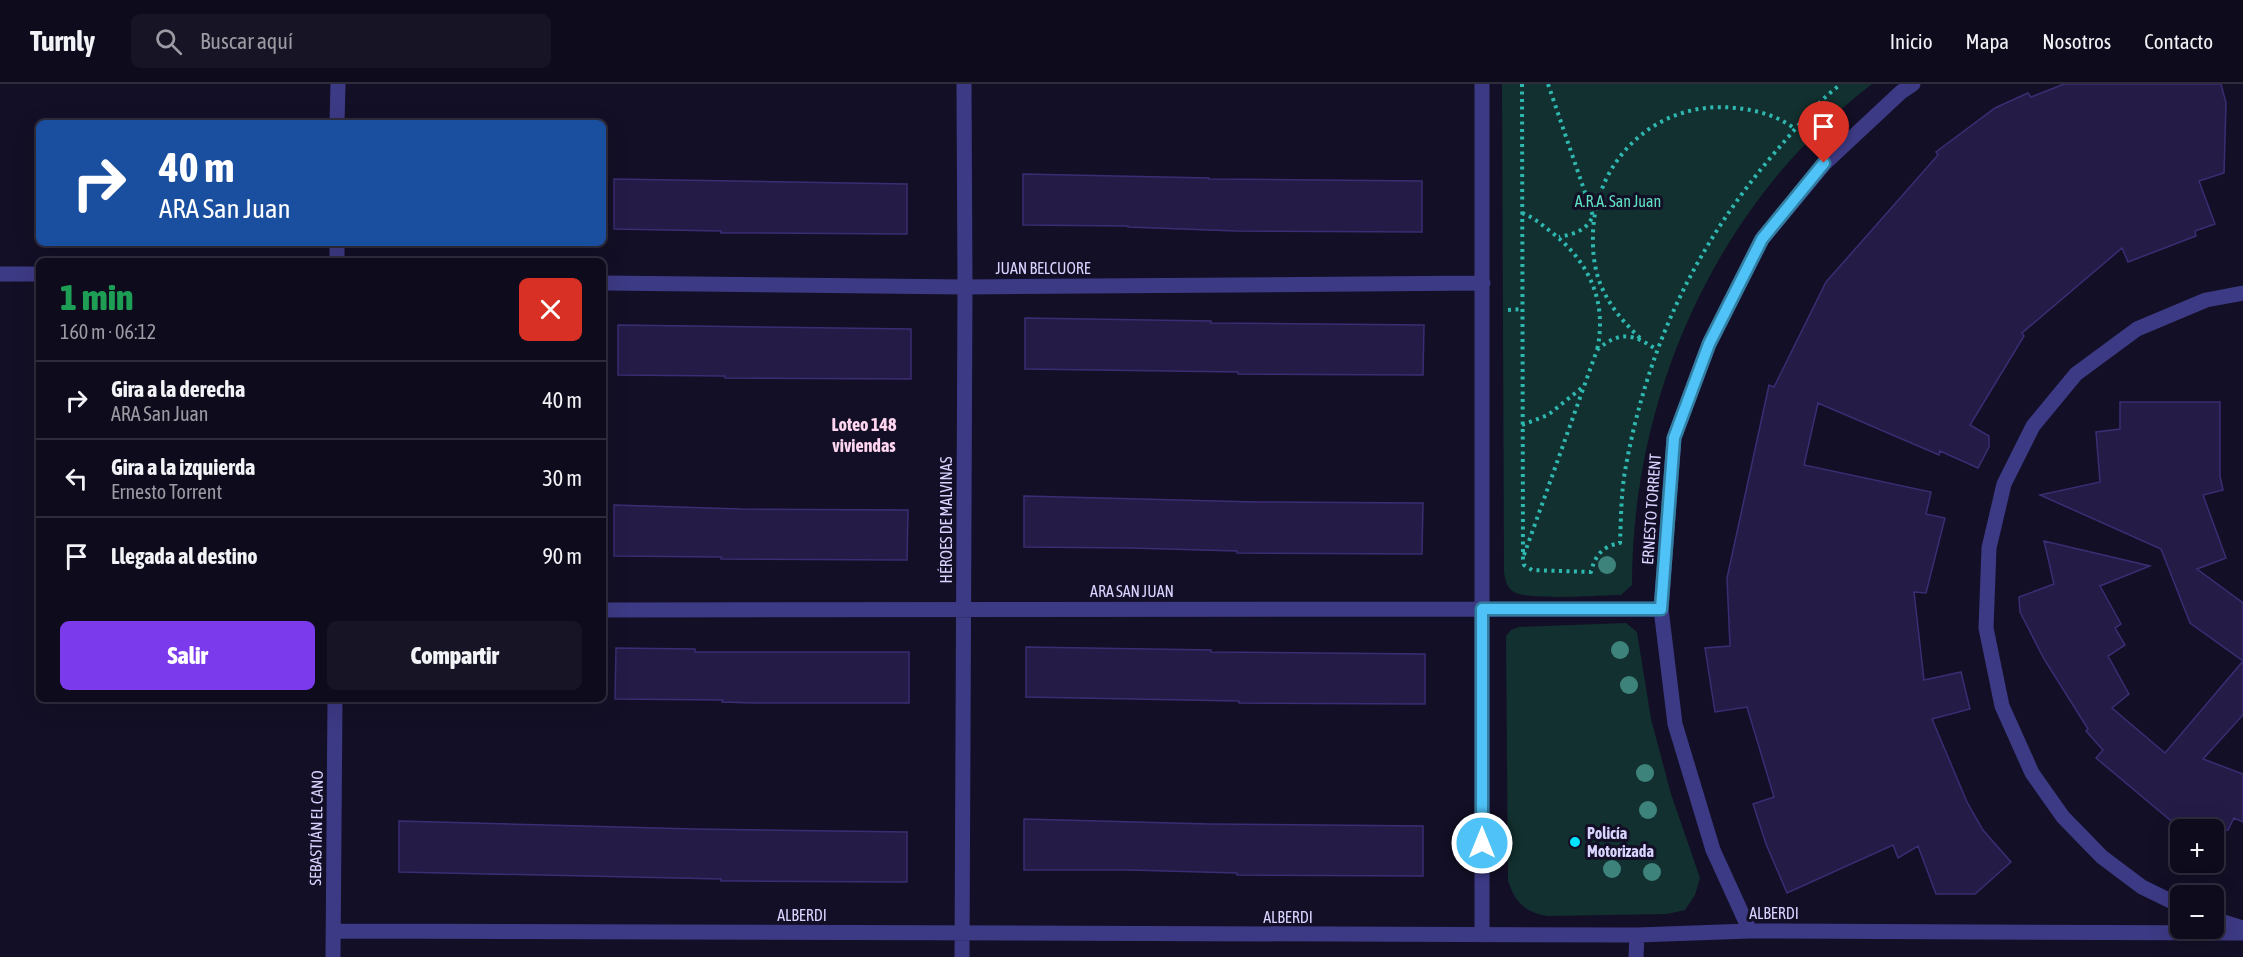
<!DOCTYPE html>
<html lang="es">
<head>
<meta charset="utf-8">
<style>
	body { margin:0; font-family:"Asap Condensed",sans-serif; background:#171425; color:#f1f3f6; height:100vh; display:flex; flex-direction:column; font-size:22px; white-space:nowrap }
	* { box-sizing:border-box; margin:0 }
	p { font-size:20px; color:#9b9ba3 }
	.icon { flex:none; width:33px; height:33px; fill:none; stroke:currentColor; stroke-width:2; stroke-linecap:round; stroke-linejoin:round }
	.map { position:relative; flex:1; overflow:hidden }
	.drawer { position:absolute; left:36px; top:174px; width:570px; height:444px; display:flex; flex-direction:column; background:#0e0b1c; border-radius:9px; box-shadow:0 6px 24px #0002,0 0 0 2px #2e2b3b }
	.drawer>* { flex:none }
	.top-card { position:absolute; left:36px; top:36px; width:570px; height:126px; border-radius:9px; box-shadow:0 6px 24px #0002,0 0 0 2px #2e2b3b; background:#1a4fa0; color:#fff; overflow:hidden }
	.buttons { position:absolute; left:2170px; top:735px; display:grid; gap:12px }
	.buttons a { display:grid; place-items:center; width:54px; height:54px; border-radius:9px; background:#0e0b1c; box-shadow:0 6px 24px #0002,0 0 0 2px #2e2b3b; font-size:30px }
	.pin { position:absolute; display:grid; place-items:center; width:51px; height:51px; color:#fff; margin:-62px -26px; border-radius:50% 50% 50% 0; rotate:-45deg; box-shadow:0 0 6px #0007 }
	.pin .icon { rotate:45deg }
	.me { position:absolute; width:66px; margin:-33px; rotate:0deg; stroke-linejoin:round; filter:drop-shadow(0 0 4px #0008) }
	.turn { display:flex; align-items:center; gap:21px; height:126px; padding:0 24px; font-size:27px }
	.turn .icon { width:78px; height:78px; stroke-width:2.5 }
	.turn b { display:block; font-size:42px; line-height:51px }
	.round { display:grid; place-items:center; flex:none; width:63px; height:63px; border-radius:9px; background:#171425 }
	.headline { display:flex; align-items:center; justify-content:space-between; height:102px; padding:0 24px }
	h1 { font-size:36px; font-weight:800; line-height:45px; color:#1e9e55 }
	.primary-button { display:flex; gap:12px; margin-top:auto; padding:12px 24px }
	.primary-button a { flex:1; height:69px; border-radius:9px; background:#7c3aed; color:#fff; font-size:24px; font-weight:800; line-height:69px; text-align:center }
	.primary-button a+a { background:#171425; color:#f1f3f6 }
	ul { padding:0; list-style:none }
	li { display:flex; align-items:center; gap:18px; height:78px; padding:0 24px; border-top:2px solid #2e2b3b }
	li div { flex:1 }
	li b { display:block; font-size:22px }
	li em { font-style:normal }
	header { display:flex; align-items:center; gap:36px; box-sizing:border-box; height:84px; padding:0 30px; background:#0e0b1c; border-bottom:2px solid #2e2b3b }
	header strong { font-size:28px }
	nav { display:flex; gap:33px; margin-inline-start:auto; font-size:21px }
	.search { width:420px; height:54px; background:#171425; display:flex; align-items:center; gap:15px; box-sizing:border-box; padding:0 21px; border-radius:9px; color:#9b9ba3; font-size:22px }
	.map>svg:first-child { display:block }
	.green { fill:#12302f }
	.building { fill:#241b47; stroke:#3b2d73; stroke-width:1.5 }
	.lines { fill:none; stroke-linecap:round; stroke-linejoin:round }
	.path { stroke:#2fb8b0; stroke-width:4; stroke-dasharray:3 4.5; stroke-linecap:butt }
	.minor { stroke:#3d3a85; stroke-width:15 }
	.tree { fill:#3d827b }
	.route-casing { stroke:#337fa1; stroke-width:15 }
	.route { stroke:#4fc3f7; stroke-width:10 }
	.poi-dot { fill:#00e5ff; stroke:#130f26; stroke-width:2 }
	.labels { text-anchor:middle; stroke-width:6; stroke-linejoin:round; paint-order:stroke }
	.park-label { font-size:16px; fill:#5fe0c0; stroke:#130f26 }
	.street-label { font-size:16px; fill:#d9d4ff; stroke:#130f26 }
	.poi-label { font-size:16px; font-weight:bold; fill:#d9d4ff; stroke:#130f26; text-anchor:start }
	.neighbourhood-label { font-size:18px; font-weight:bold; fill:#ffd6f0; stroke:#130f26 }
</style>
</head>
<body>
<header>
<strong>Turnly</strong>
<div class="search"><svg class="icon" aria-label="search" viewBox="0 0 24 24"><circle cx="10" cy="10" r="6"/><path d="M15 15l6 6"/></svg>Buscar aquí</div>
<nav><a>Inicio</a><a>Mapa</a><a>Nosotros</a><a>Contacto</a></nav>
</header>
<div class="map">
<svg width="2243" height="873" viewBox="0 0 2243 873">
	<rect width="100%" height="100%" fill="#130f26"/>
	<path class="green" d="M1502 0H1872C1718 118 1632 309 1632 501L1621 511C1601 511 1528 517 1514 508 1507 504 1505 496 1504 488Z
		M1626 539 1637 548 1651 635 1671 710 1700 794 1695 811 1685 826 1667 830 1547 832C1525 828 1515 818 1508 797L1506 552 1511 546 1519 543Z"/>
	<path class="building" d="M2064 0H2221L2226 19 2224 89 2199 97 2215 140 2195 147 2196 152 2128 178 2122 164 2022 249 2024 252 1970 341 1989 352V363L1978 384 1940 367 1939 371 1818 319 1804 381 1931 408 1926 430 1945 434 1926 509 1914 508 1924 596 1961 588 1970 625 1932 635 1967 718 1983 746 2011 778 1975 810H1936L1918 762 1898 774 1893 761 1787 809 1766 760 1753 720 1774 713 1747 623 1715 628 1705 564 1730 562 1727 494 1769 301 1774 303 1826 198 1938 71 1936 68 1995 24 2028 9 2031 13Z
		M1023 90 1209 94V95L1422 97V148L1236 147 1128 143V142L1023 141Z
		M614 95 907 100V150L748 149H721V147L614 145Z
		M1025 234 1211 237V239L1424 241 1423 291 1238 290V288L1025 285Z
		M618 241 911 245V295L725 294V292L618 291Z
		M2120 318H2220V392L2223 406 2203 411 2226 474 2197 485 2243 519V631L2203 675 2243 690V738L2234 734 2228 746H2182L2096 674 2103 666 2086 647 2088 645 2044 575 2020 528 2019 513 2054 500 2044 457 2150 482 2100 502 2121 540 2115 544 2125 561 2108 572 2129 610 2112 624 2165 669 2243 577 2190 539 2161 465 2040 411 2100 398 2096 348 2120 345Z
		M1024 412 1256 418 1423 419 1422 470 1237 469V467L1130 464 1024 463Z
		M614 421 741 425 908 426 907 476 721 475V473L614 472Z
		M1026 563 1211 566V568L1425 570V620L1239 619V617L1026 613Z
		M616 564 695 565V568H909V619H755L722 618 723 616 615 615Z
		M1024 735 1210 740 1423 742V792L1237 791V789L1130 786H1024Z
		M399 737 694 745 907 748V798L740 797H721V795L399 788Z"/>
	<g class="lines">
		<path class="path" d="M1522 0 1523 475 1524 481 1532 486 1591 488C1595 471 1603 462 1620 459 1621 435 1621 410 1625 387 1647 263 1696 160 1777 66 1797 43 1817 18 1841 0
			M1548 0 1593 132C1586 147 1574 150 1559 153
			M1522 129C1533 133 1541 140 1550 147 1588 176 1608 217 1597 266
			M1508 226 1522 225
			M1640 254C1623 238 1608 220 1600 199 1595 186 1593 172 1593 159 1590 79 1655 15 1736 24 1757 26 1778 32 1795 45
			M1522 341 1548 331 1584 302
			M1524 471 1597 266C1620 246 1634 250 1657 266"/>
		<path class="minor" d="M337 39 338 0
			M337 177V159
			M0 190H39
			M603 199 965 203 1483 199
			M603 526 1661 525
			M2181 822 2142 803 2102 773 2063 733 2032 689 2002 622 1986 544 1989 464 2004 400 2033 342 2076 290 2137 245 2206 216 2243 209
			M2214 835 2243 844
			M333 847 1637 851 1750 847 2243 849
			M1750 847 1713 766 1675 640 1661 525 1674 354 1709 260 1762 155 1825 79 1901 8 1913 0
			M1482 851V0
			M333 873 335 615
			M962 873 965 203 964 0
			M1636 873 1637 851"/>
	</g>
	<g class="tree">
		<circle cx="1607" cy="481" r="9"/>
		<circle cx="1620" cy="566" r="9"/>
		<circle cx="1629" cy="601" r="9"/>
		<circle cx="1645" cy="689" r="9"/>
		<circle cx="1648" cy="726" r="9"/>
		<circle cx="1612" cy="785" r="9"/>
		<circle cx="1652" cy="788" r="9"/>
	</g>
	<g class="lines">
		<defs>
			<path id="route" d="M1482 759V525H1661L1674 354 1709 260 1762 155 1824 79"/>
		</defs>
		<use href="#route" class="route-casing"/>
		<use href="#route" class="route"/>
	</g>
	<circle class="poi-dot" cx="1575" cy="758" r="6"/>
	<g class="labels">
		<g class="park-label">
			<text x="1618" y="123">A.R.A. San Juan</text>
		</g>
		<g class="street-label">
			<text x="1043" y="190">JUAN BELCUORE</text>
			<text transform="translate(1651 425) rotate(-86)" y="6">ERNESTO TORRENT</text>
			<text transform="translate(946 436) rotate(-90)" y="6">HÉROES DE MALVINAS</text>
			<text x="1132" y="513">ARA SAN JUAN</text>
			<text transform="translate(316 744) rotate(-89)" y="6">SEBASTIÁN EL CANO</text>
			<text x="1774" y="835">ALBERDI</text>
			<text x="802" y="837">ALBERDI</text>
			<text x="1288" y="839">ALBERDI</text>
		</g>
		<g class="poi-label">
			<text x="1587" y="755">Policía<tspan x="1587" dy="18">Motorizada</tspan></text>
		</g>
		<g class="neighbourhood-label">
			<text x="864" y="347">Loteo 148<tspan x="864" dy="21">viviendas</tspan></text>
		</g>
	</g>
</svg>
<div class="buttons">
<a>+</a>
<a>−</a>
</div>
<div class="pin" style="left:1824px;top:79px;background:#d93025"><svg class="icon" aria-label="arrive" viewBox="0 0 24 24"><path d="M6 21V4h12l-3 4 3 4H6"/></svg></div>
<svg class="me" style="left:1482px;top:759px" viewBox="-20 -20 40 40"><circle r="17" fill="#4fc3f7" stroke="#fff" stroke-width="3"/><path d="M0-11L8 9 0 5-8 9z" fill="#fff"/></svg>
<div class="top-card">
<div class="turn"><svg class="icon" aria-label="right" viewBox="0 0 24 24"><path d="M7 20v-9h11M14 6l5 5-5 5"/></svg><div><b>40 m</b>ARA San Juan</div></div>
</div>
<section class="drawer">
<div class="headline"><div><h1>1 min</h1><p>160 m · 06:12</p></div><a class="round" style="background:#d93025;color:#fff"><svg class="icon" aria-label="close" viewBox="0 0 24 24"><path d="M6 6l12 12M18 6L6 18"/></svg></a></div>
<ul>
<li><svg class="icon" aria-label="right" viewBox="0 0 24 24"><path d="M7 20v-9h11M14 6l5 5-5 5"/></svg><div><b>Gira a la derecha</b><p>ARA San Juan</p></div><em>40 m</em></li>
<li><svg class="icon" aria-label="left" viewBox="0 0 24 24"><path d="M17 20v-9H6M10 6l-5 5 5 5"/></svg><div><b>Gira a la izquierda</b><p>Ernesto Torrent</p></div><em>30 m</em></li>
<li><svg class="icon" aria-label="arrive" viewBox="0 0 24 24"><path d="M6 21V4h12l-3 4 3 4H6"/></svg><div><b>Llegada al destino</b></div><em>90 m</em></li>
</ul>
<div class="primary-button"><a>Salir</a><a>Compartir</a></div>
</section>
</div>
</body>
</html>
